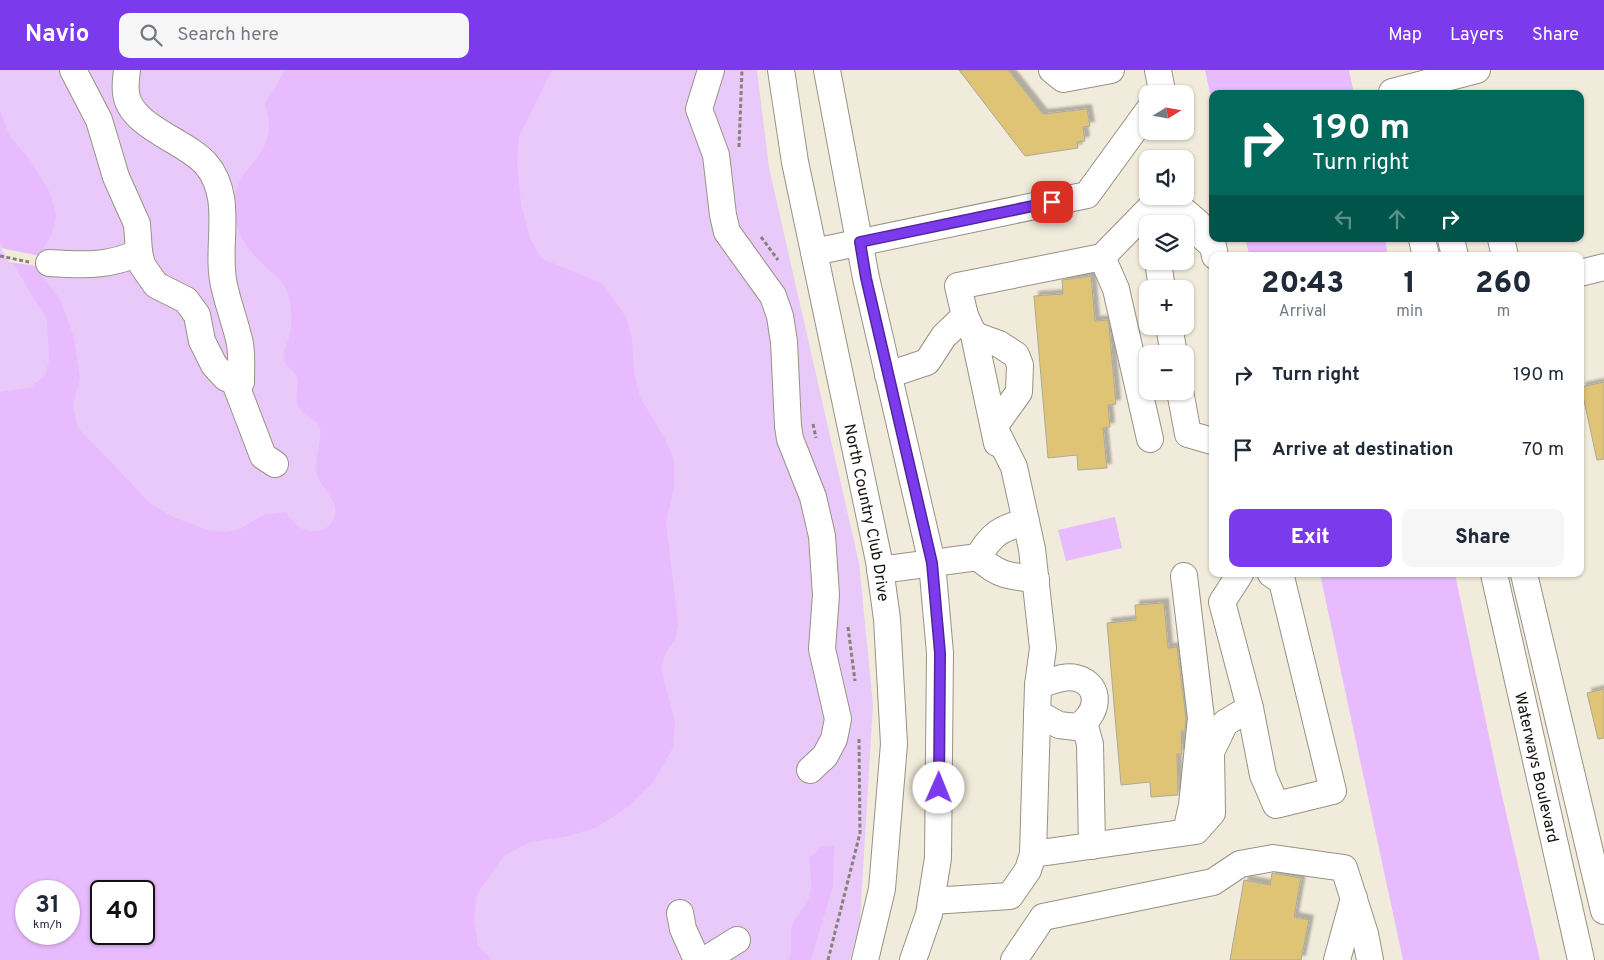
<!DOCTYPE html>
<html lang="en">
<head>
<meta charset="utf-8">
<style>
	body { margin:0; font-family:Overpass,sans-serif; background:#f6f6f7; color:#1f2937; height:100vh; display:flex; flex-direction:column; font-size:19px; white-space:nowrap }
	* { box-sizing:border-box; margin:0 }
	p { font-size:16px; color:#747a83 }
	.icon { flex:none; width:28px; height:28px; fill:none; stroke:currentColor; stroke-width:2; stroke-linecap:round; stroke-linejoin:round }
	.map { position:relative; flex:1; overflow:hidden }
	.details { position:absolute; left:1209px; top:182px; width:375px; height:325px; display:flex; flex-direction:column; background:#fff; border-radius:10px; box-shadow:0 1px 4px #0004 }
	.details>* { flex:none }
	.hud { position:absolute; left:1209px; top:20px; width:375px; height:152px; border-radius:10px; box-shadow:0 1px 4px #0004; background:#00695c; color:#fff; overflow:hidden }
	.needle { width:32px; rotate:79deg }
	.controls { position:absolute; left:1139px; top:15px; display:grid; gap:10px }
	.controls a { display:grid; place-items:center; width:55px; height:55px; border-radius:10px; background:#fff; box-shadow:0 1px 4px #0004; font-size:25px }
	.speed { position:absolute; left:15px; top:810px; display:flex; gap:10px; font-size:25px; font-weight:700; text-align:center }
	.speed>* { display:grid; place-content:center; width:65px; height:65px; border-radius:50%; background:#fff; box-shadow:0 1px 4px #0004; line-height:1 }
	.speed small { font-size:12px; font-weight:400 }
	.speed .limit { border:2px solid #111; border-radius:8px; background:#fff; color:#111 }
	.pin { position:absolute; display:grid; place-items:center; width:42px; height:42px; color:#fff; margin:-21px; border-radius:10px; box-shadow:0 2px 8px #0006 }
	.me { position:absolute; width:55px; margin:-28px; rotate:1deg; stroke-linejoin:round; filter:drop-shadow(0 0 4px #0008) }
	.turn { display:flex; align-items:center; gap:18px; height:105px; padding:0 20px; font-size:22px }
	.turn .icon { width:65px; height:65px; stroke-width:2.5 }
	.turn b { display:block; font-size:35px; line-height:42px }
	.lanes { display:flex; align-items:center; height:48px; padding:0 20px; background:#0003; justify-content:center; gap:25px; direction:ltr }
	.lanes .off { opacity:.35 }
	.eta { display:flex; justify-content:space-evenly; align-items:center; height:85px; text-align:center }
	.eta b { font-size:30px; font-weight:800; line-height:35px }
	.action { display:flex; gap:10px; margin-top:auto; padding:10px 20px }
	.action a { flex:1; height:58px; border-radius:10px; background:#7c3aed; color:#fff; font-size:20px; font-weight:800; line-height:58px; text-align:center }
	.action a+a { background:#f6f6f7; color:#1f2937 }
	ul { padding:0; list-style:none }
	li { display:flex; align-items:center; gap:15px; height:75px; padding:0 20px }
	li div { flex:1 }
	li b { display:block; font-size:19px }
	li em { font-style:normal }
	header { display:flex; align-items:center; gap:30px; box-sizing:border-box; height:70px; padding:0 25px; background:#7c3aed; color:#fff }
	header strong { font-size:24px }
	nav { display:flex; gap:28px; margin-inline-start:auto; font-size:18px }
	.search { width:350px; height:45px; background:#f6f6f7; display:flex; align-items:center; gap:12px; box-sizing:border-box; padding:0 18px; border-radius:10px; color:#747a83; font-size:19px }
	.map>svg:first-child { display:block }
	.green { fill:#e9c9f9; fill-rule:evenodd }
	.water { fill:#e8bbfe; fill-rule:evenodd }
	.pier { fill:#f1ebdb }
	.building { fill:#e0c476; stroke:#aea999; filter:url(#shadow) }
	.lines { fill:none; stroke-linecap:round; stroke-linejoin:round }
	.minor-casing { stroke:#989284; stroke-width:28 }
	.path { stroke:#868278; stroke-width:3; stroke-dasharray:4 2.5; stroke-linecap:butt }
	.minor { stroke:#fff; stroke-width:26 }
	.route-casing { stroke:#51269a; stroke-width:12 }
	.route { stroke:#7c3aed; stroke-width:9 }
	.labels { text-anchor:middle; stroke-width:5; stroke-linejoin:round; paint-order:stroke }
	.street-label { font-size:16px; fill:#14120d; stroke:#fff }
</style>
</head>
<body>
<header>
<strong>Navio</strong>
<div class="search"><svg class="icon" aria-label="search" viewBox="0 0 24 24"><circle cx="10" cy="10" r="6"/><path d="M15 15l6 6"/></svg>Search here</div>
<nav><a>Map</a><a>Layers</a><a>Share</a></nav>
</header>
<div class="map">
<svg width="1604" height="890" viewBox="0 0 1604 890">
	<defs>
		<filter id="shadow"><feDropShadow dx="4.5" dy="-4.5" stdDeviation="1" flood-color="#0004"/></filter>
	</defs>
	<rect width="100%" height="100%" fill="#f1ebdb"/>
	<path class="green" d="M0 0H757L769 98 859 493 873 634 860 851 850 890H0ZM26 821H69V864H26ZM101 821H144V864H101Z"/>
	<path class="water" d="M285 0H552L519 67 517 92 521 134 530 168 541 188 603 214 626 247 632 269 634 304 640 327 665 369 674 390V417L666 452 678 554 675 570 666 582 661 599 675 652 673 678 654 711 629 736 596 758 564 767 530 772 504 786 477 824 474 850 478 875 492 890H0V322L29 318 45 306 49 290 47 250 0 172V41L10 67 31 91 50 123 56 145 52 164 43 179 41 205 60 229 74 268 80 309 73 335 78 358 151 434 173 447 208 460 227 462 240 459 263 445 286 442C292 451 300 461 312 461 320 461 328 459 332 452 344 432 320 420 317 403 314 388 322 373 320 357 315 348 304 346 299 337 293 328 300 317 297 307 294 300 285 297 284 289 282 280 289 272 290 264 293 249 292 228 284 215 280 208 271 202 265 196 246 179 234 160 234 134 235 92 283 87 265 34ZM26 821H69V864H26ZM101 821H144V864H101Z
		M1205 0H1349L1354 24H1212V32Z
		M1245 169H1385L1388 186H1250Z
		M1115 447 1122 478 1066 491 1058 460Z
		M1320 504H1455L1497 704 1540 890H1403Z
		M829 775 834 777 833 816 813 883 810 890H789C794 878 789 867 792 856 794 848 797 845 802 840 815 824 811 805 809 788L820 778Z"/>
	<path class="pier" d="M1 178 45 187 44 197 9 192Z"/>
	<path class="building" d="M959 0H1008L1043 44 1087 39 1090 56 1083 57 1085 71 1077 72 1078 78 1025 86Z
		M1091 206 1095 251 1108 250 1109 256 1116 334 1108 335 1110 357 1103 358 1107 398 1078 400 1077 385 1048 388 1034 226 1063 224 1062 210Z
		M1604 312V389L1597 390 1581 317Z
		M1164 533 1168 578 1177 577 1186 648 1185 661H1181L1182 684H1177L1178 725 1151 727 1150 712 1121 715 1107 553 1136 550 1135 535Z
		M1604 619V668L1598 669 1587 623Z
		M1272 803 1301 808 1294 847 1309 850 1301 890H1230L1244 810 1270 815Z"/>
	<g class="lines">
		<defs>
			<g id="minor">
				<path d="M127 0C126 7 125 15 126 23 129 56 186 71 206 94 235 128 215 176 224 215 228 235 236 254 240 274 242 286 241 299 241 312L226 308 214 295 202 271 197 245 186 230 156 215 142 195 139 182"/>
				<path d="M711 0 699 39 716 85 723 145 727 162 773 226 780 246 784 272 788 356 790 369 813 427 822 466 826 525 822 579 838 649 834 669 825 686 810 700"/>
				<path id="s1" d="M781 0 795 92 879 491 887 549 894 674 882 819 865 890"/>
				<path d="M827 0 866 208 932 493 940 583 938 788 929 844 913 890"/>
				<path d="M1052 0 1063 9 1111 0"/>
				<path d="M1158 0 1162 21 1160 24"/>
				<path d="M1392 22 1477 0"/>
				<path d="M1422 169 1426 186"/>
				<path d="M1451 169 1455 186"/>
				<path d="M1501 169 1505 186"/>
				<path d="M814 182 1087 125 1148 41"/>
				<path d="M1102 187 1116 219 1150 369"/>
				<path d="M1158 191 1162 219"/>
				<path d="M49 193C80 195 111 197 139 182L137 154 116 107 99 50 73 0"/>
				<path d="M1580 203 1604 197"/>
				<path d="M965 246 974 265 997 373"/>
				<path d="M1169 256 1174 284"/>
				<path d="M974 265 999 274 1016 285 1020 295 1019 322 994 357"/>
				<path d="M888 305 927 292 944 266 965 246 958 216 1102 187 1149 139 1178 136 1198 153 1203 167 1213 176 1215 186"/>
				<path d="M234 310 263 386 275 394"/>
				<path d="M1180 321 1188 364 1212 371"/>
				<path d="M994 357 1014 397 1032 479 1043 578 1038 615 1033 784"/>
				<path d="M978 487C991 465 1000 458 1026 452"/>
				<path d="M880 500 978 487C999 506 1008 506 1036 509"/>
				<path d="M1240 504 1222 532 1250 638 1263 705 1276 735 1333 721 1282 511 1271 504"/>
				<path id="s2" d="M1494 504 1581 890"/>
				<path d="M1524 504 1604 841"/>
				<path d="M1184 506 1201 648 1192 735 1186 762"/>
				<path d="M1037 643 1059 655 1076 657C1098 647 1104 615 1076 608 1064 605 1050 612 1038 615"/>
				<path d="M1084 653 1090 674 1092 776"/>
				<path d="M931 831 1010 826 1028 800 1033 784 1196 761 1212 743 1211 682 1225 653 1250 638"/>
				<path d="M680 843 683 859 697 890"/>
				<path d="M705 890 737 870"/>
				<path d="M1014 890 1043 847 1213 812 1240 794 1273 788 1344 798 1365 864 1370 890"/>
				<path d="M1337 890 1354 828"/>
			</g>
		</defs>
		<use href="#minor" class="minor-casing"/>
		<path class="path" d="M739 77 742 0
			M761 167 778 190
			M0 186 29 192
			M813 354 816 368
			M848 557 855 611
			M828 890 860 763 859 669"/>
		<use href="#minor" class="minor"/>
	</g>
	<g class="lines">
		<defs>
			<path id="route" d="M939 718 940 583 932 493 866 208 860 172 1052 132"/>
		</defs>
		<use href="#route" class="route-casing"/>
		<use href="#route" class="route"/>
	</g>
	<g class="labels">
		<g class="street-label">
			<text dy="6" stroke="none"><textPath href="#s1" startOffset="451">North Country Club Drive</textPath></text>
			<text dy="6" stroke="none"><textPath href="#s2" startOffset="198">Waterways Boulevard</textPath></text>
		</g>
	</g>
</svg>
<div class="controls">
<a><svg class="needle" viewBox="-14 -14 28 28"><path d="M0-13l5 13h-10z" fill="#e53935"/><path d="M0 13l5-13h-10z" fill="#747a83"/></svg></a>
<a><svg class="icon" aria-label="sound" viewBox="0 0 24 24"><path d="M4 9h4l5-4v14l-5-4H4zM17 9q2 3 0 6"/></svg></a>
<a><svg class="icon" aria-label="layers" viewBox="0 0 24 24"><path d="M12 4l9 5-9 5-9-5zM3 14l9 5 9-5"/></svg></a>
<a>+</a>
<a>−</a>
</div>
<div class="speed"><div>31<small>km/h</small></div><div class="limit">40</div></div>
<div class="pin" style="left:1052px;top:132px;background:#d93025"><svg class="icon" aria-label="arrive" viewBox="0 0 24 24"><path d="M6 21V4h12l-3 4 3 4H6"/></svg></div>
<svg class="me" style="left:939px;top:718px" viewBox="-20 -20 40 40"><circle r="19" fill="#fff"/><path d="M0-13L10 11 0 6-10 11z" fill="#7c3aed"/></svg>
<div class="hud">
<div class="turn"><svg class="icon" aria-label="right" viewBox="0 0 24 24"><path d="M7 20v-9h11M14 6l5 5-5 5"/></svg><div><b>190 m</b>Turn right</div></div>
<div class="lanes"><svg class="icon off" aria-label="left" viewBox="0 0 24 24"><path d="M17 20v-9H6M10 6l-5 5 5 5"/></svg><svg class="icon off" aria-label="ahead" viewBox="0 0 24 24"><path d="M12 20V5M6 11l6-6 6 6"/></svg><svg class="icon" aria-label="right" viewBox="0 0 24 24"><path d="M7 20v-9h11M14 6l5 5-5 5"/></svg></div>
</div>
<section class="details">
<div class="eta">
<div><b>20:43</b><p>Arrival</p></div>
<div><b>1</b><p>min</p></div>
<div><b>260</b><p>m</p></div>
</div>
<ul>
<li><svg class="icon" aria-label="right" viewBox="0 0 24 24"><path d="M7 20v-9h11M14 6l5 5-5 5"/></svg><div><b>Turn right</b></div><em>190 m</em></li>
<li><svg class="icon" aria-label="arrive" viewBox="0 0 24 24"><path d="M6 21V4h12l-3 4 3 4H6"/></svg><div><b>Arrive at destination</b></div><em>70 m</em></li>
</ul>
<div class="action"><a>Exit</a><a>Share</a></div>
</section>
</div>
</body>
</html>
